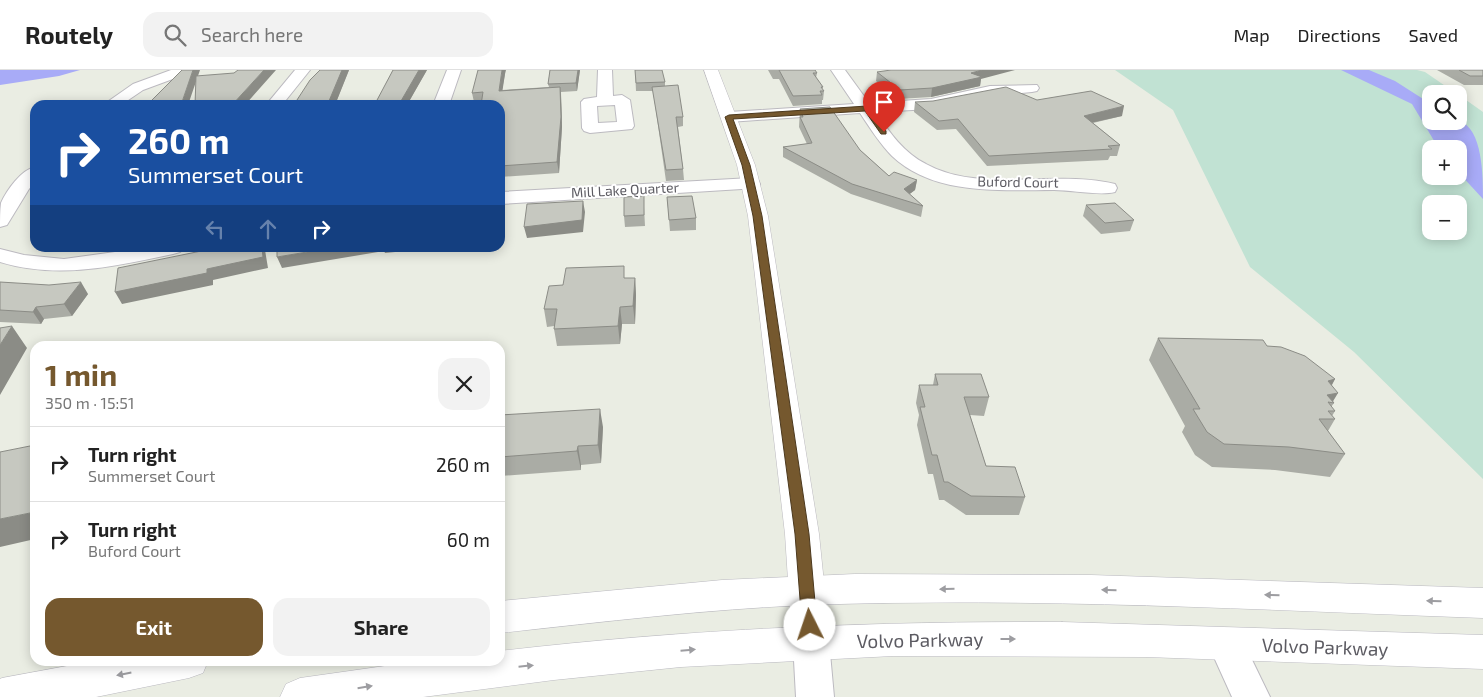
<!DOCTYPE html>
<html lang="en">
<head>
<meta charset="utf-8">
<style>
	body { margin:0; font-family:"Exo 2",sans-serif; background:#f2f2f2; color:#222; height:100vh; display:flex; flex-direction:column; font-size:19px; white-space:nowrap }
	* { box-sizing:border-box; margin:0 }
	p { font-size:16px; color:#767676 }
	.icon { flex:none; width:28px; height:28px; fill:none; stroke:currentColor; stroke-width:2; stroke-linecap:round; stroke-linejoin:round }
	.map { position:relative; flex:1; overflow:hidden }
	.details { position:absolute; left:30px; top:271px; width:475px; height:325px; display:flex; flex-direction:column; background:#fff; border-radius:15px; box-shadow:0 2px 12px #0003 }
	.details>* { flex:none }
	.top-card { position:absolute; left:30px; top:30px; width:475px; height:152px; border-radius:15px; box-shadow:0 2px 12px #0003; background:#1a4fa0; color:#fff; overflow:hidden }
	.fabs { position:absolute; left:1422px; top:15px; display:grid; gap:10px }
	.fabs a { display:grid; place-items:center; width:45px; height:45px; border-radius:10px; background:#fff; box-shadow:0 2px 12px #0003; font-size:25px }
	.pin { position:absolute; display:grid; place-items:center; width:42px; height:42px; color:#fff; margin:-51px -21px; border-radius:50% 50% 50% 0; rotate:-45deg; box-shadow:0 0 5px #0007 }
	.pin .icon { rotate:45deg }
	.me { position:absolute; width:55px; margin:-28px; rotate:356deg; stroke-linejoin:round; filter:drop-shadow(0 0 4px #0008) }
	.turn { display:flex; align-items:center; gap:18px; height:105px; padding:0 15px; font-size:22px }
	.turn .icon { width:65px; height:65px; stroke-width:2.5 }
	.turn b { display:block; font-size:35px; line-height:42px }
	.lanes { display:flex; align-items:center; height:48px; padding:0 15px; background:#0003; justify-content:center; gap:25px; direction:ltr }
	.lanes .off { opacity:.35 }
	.round { display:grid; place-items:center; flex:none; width:52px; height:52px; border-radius:15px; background:#f2f2f2 }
	.headline { display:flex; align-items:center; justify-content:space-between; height:85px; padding:0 15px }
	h1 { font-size:30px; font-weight:700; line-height:38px; color:#75582e }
	.cta { display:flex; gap:10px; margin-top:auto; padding:10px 15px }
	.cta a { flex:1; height:58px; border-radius:15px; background:#75582e; color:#fff; font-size:20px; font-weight:700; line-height:58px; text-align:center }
	.cta a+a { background:#f2f2f2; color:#222 }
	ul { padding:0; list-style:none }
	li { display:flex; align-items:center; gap:15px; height:75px; padding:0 15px; border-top:1px solid #e0e0e0 }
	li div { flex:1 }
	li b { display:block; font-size:19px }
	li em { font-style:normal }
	header { display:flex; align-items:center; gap:30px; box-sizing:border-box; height:70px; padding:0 25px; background:#fff; border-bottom:1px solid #e0e0e0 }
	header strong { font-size:24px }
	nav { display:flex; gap:28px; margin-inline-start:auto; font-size:18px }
	.search { width:350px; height:45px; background:#f2f2f2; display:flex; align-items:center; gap:12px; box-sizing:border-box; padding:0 18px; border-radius:15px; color:#767676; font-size:19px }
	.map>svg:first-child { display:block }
	.green { fill:#c1e2d3; fill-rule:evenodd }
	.water { fill:#a8abf7 }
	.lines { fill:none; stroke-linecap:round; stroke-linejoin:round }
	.minor-casing { stroke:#bcbac0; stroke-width:2 }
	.tertiary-casing { stroke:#bcbac0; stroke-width:1 }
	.secondary-casing { stroke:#bab9c0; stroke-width:1 }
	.minor { fill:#fff; fill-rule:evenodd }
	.tertiary { fill:#fff; fill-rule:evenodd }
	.secondary { fill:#fff; fill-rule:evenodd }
	.wall { fill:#aaaca5 }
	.shaded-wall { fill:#8b8c86 }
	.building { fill:#c6c8c0; stroke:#8b8c86 }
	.oneway { fill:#9d9da1 }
	.route { fill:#75582e; stroke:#4c391e }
	.labels { text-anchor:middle; stroke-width:4; stroke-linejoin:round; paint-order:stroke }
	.far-street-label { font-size:14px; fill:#5c5b62; stroke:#fff }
	.near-street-label { font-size:19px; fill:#5c5b62; stroke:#fff }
</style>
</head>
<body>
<header>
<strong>Routely</strong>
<div class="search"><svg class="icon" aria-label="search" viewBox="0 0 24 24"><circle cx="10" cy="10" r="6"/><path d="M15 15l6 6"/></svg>Search here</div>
<nav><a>Map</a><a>Directions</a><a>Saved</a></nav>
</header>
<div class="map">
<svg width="1483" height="627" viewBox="0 0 1483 627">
	<rect width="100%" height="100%" fill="#eaede3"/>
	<path class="green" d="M1115 0H1417L1425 2 1457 24H1431V51H1459V25L1483 42V409L1354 282 1250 197 1173 40ZM1431 79H1459V106H1431ZM1431 134H1459V161H1431Z"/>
	<path class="water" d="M0 0H80L59 6 0 15Z
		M1341 0H1369L1395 11 1431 34V51C1439 51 1451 49 1459 51 1483 58 1483 107 1483 129L1459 103V79H1439L1412 34Z"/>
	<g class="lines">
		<defs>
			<path id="minor" d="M171 0H191L189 3 143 20 121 35H103L133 14Z
				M295 0H310L282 35H266Z
				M447 0H461L449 35H433Z
				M598 0H612L613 26 622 25 630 30 634 56 632 59 590 63 584 61 582 58 581 32 584 29 597 27ZM615 35 617 52 598 53 597 36Z
				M831 0H845L869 33 931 29 990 16 1037 15 1039 18 1037 21 1032 22 990 26 931 39 876 42C889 62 904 83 926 94 980 124 1056 99 1115 114L1117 118 1115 122C1100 126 1071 120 1054 120 1001 120 934 126 892 86 880 74 870 58 860 43L729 52 721 47 729 42 854 34Z
				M35 97V112L29 119 7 155 0 157C0 150 0 140 1 133 7 120 21 100 35 97Z
				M751 108 758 110 760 114 758 118 500 134V122Z
				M144 178H184L180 182 173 184C115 196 59 210 0 192V179L24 185 64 189Z
				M811 556 824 561 829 572 834 627H796L793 572 798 561Z
				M1226 558 1239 563 1270 627H1232L1208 574 1213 563Z"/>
			<path id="tertiary" d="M704 0H718L755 95 768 146 819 464 830 572 824 584 811 589 798 584 792 572 785 464 748 146 737 95Z"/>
			<path id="secondary" d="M855 504 1091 505 1483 518V548C1259 540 1034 527 810 535 707 539 603 552 500 563V531L722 510Z
				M1062 552 1483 565V599L1146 587 893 586 681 597 554 610 423 627H280L286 614 300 608 420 591H500V581C687 559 874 551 1062 552Z
				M94 591H208L203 603 189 608 96 627H0V609L2 608Z"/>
		</defs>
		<use href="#minor" class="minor-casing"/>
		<use href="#tertiary" class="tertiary-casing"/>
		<use href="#secondary" class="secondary-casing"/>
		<use href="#minor" class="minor"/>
		<use href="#tertiary" class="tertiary"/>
		<use href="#secondary" class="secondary"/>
	</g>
	<path class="wall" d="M320 0H349L335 35H295V33Z
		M393 0H427L407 35H337L376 33Z
		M550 0H580L577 21 561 22 562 57 559 103 500 107V35L482 31 474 32 472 23 505 4 502 20 549 17 548 14Z
		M635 0 665 12V16L683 47V56L678 57 683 99 684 110 666 111 653 21H636Z
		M768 0H815L817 3 816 8 823 17 822 19 824 21 823 30H822V34L793 36 779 9H773Z
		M1437 0H1483V15H1464Z
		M877 2 981 9 980 16 931 27 899 29 876 11Z
		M1037 30 1122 46 1093 53 1120 75 1117 86H1110L1108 90 987 96 956 59 937 60 914 42 915 32Z
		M800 39 860 80 889 106 917 110 915 120 909 124 923 136 921 147 851 124 783 87V77L807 74 799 57Z
		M667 127 696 148V160L670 161Z
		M1086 135 1134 150 1130 161 1101 164 1083 146Z
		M644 137 645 156 625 157 624 146Z
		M626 208H635L636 225 635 254H622L620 274 557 276 554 259V256L547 257 544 239 563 215Z
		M0 212 88 224 72 246 44 249 41 254 0 252Z
		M1158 268 1267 276 1335 309 1332 315 1333 331 1334 333 1331 337 1335 341 1332 346 1335 349 1328 361 1345 384 1330 407 1275 400 1212 397 1195 385 1182 362 1185 356 1149 290Z
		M935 304 989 327 984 346 970 345 986 396 1025 427 1019 445H966L944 430H939L933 404H928L917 355 919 345 916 333 919 315H933Z
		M500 345 603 357 601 393 581 395V400L500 406Z"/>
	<path class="shaded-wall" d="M193 0H200L188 35H181Z
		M264 0H276L245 35H232Z
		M342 0H349L335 35H330L329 31Z
		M419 0H427L407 35H402L401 31Z
		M502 0H506L505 4 501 30 499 21Z
		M578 0H580L577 21 576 13Z
		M982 0H1015L981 9 980 16 931 27 932 18 971 3Z
		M560 17 561 26 562 57 559 103 557 92Z
		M1124 36 1122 46 1081 55 1084 46Z
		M917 110 915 120 902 130 904 119Z
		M583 131 585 142 583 162 527 168 524 157Z
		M262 178H264L265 180 268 198 213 210V215L122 234 115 222 207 199Z
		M331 178H436L385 183 384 181 282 198 277 187Z
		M635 208 636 225 635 254 633 236Z
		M81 212 88 224 72 246 64 234Z
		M36 237 44 249 41 254 33 242Z
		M620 237 622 254 620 274 618 256Z
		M12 256 27 278 0 325V275Z
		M1335 309 1322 332 1328 311Z
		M1338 323 1332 333 1327 325Z
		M600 339 603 357 601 393 598 375Z
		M578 376 581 395V400L577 381Z
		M35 442V469L0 477V449Z"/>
	<path class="building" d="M182 0H193L181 35H147Z
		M238 0H264L232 35H195L196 6 234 3Z
		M320 0H342L329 31 295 33 310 10Z
		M393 0H419L401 31 376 32Z
		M478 0H502L499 21 560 17 561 47 557 92 500 96V35H481L483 22 472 23Z
		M550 0H578L576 13 548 14Z
		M635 0H662L665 12 636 13Z
		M779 0H815L817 3H813L823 17H821L824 21H820L822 25 793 26Z
		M891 0H982L971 3 982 7 932 18 900 20 877 2Z
		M1459 0H1483V6H1470Z
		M678 15 683 47H676L683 99 666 100 652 17Z
		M1006 17 1037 30 1091 21 1124 36 1084 46 1120 75 1108 76 1112 79 989 86 958 49 939 51 915 32 933 31Z
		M389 32 388 35H337Z
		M830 37 860 80 889 106 894 102 917 110 904 119 923 136 852 114 783 77 812 73 800 47H803L800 39Z
		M644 126V145L624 146V127Z
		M692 126 696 148 669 150 667 127Z
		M583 131 582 150 524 157 527 134Z
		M1115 133 1134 150 1105 153 1086 135Z
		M216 178H262L263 187 207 199V203L115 222 118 198Z
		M277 178H331L277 187Z
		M624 196V208H635L633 236 620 237 618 256 554 259 557 239H544L549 216 563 215 566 198Z
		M0 212 49 215 81 212 64 234 36 237 33 242 0 240Z
		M12 256 0 275V258Z
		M1158 268 1263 270 1267 276 1281 277 1305 286 1335 309 1328 311 1338 323 1327 325 1334 333 1328 332 1335 341H1328L1335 349H1319L1345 384 1289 377 1224 374 1207 362 1193 339H1200Z
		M935 304H981L989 327H964L986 396 1015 397 1025 427 971 426 948 412H944L937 385H932L920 337H925L919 315H938Z
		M600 339 598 375 578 376 577 381 500 387V345Z
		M35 375V442L0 449V382Z"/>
	<defs><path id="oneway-solid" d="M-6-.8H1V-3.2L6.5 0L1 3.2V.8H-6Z" transform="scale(1.25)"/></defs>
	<g class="oneway">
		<use href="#oneway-solid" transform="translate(947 519) rotate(179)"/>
		<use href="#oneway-solid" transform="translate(1109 520) rotate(-179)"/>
		<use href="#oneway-solid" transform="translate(1272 525) rotate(-178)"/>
		<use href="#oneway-solid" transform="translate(1434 531) rotate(-178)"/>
		<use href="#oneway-solid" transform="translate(1008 569)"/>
		<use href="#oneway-solid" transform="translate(688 580) rotate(-5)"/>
		<use href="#oneway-solid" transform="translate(526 596) rotate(-6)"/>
		<use href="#oneway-solid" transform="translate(124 604) rotate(169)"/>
		<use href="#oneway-solid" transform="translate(365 617) rotate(-9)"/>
	</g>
	<path class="route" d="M867 36 886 61V64H881L865 41 733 49 750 95 762 146 809 464 817 555 815 560 810 562 804 560 802 555 795 464 753 146 742 95 725 47 729 45Z"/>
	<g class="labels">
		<g class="far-street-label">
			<text transform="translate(1018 112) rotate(1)" y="5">Buford Court</text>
			<text transform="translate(625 120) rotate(-3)" y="5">Mill Lake Quarter</text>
		</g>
		<g class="near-street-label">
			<text transform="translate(920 570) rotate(-1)" y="7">Volvo Parkway</text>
			<text transform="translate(1325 577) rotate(2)" y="7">Volvo Parkway</text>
		</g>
	</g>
</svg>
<div class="fabs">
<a><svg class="icon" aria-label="search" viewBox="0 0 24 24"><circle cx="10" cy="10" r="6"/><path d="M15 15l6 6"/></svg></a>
<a>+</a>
<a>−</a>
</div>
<div class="pin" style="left:884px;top:62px;background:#d93025"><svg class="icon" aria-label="arrive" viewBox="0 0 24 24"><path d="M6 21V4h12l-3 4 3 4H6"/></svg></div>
<svg class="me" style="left:810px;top:555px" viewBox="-20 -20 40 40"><circle r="19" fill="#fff"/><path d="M0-13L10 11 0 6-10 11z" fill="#75582e"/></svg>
<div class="top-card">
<div class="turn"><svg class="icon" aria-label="right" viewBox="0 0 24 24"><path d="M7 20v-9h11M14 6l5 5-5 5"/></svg><div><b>260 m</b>Summerset Court</div></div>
<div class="lanes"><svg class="icon off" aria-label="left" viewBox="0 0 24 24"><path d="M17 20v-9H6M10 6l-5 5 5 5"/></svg><svg class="icon off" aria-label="ahead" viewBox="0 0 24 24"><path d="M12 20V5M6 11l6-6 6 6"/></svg><svg class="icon" aria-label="right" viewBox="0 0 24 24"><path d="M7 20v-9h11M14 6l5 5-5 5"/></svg></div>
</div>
<section class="details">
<div class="headline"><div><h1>1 min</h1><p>350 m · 15:51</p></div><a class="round"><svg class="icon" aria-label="close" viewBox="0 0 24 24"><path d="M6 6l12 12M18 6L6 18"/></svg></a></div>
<ul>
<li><svg class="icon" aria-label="right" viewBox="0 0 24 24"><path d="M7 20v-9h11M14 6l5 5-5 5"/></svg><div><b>Turn right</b><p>Summerset Court</p></div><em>260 m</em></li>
<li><svg class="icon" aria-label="right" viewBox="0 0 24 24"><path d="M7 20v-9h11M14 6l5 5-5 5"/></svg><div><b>Turn right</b><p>Buford Court</p></div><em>60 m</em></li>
</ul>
<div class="cta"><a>Exit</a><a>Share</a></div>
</section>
</div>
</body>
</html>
